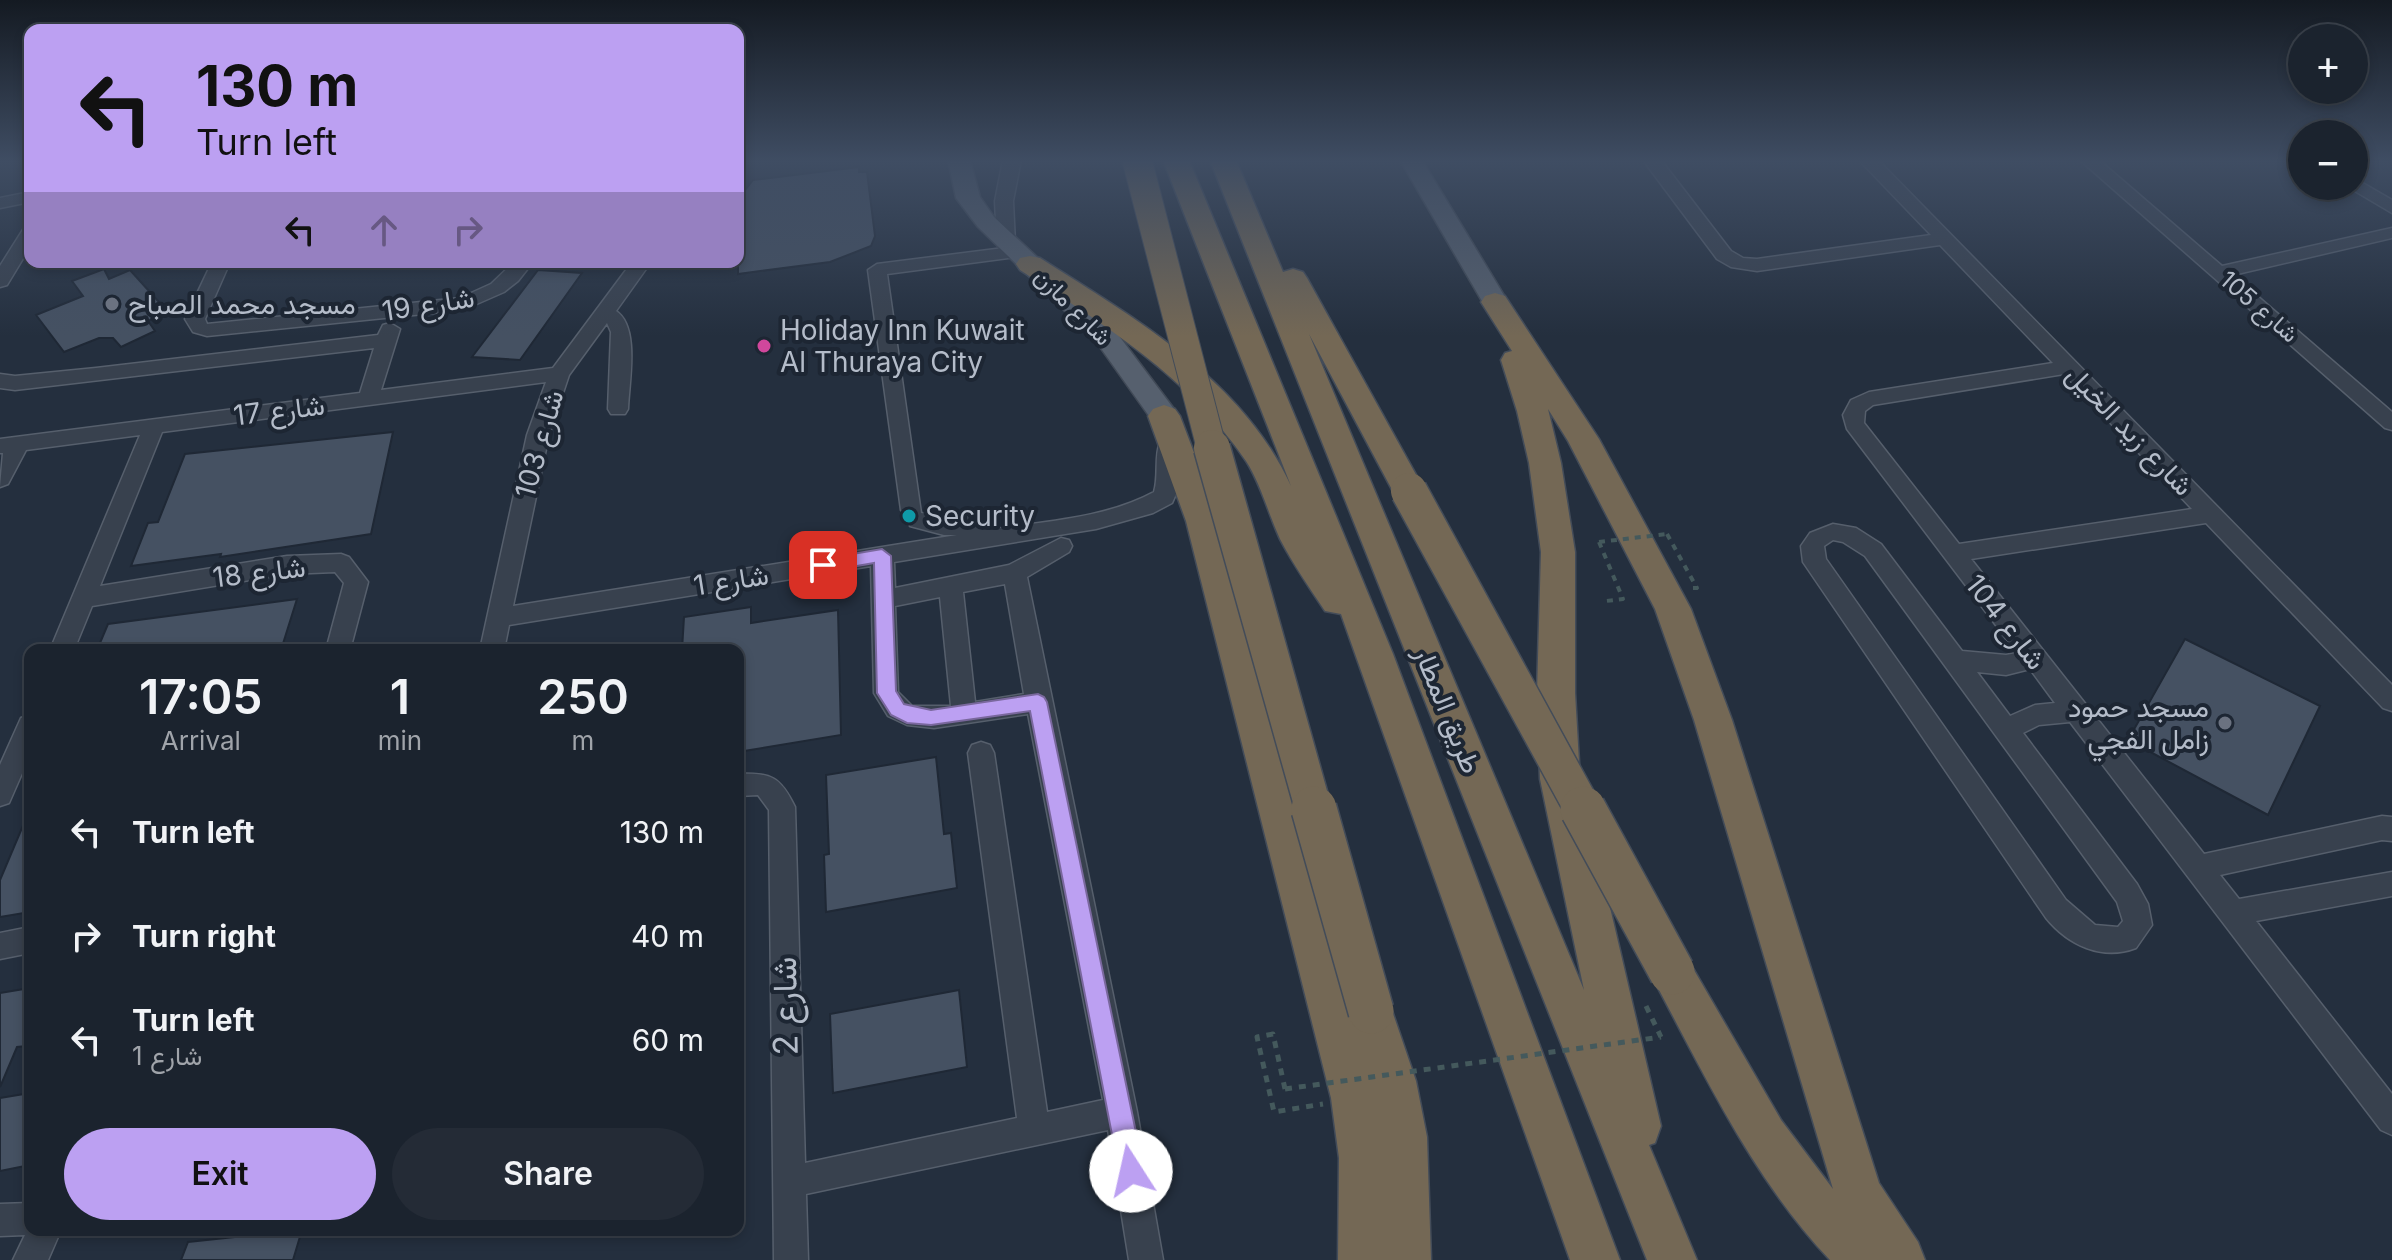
<!DOCTYPE html>
<html lang="en">
<head>
<meta charset="utf-8">
<style>
	body { margin:0; font-family:Inter,Vazirmatn,sans-serif; background:#242b36; color:#f1f3f6; height:100vh; display:flex; flex-direction:column; font-size:30px; white-space:nowrap }
	* { box-sizing:border-box; margin:0 }
	p { font-size:26px; color:#a0a4aa }
	.icon { flex:none; width:44px; height:44px; fill:none; stroke:currentColor; stroke-width:2; stroke-linecap:round; stroke-linejoin:round }
	.map { position:relative; flex:1; overflow:hidden }
	.side { position:absolute; left:24px; top:644px; width:720px; height:592px; display:flex; flex-direction:column; background:#1b232e; border-radius:16px; box-shadow:0 4px 12px #0003,0 0 0 2px #39404a }
	.side>* { flex:none }
	.hud { position:absolute; left:24px; top:24px; width:720px; height:244px; border-radius:16px; box-shadow:0 4px 12px #0003,0 0 0 2px #39404a; background:#bca0f2; color:#111; overflow:hidden }
	.tools { position:absolute; left:2288px; top:24px; display:grid; gap:16px }
	.tools a { display:grid; place-items:center; width:80px; height:80px; border-radius:50%; background:#1b232e; box-shadow:0 4px 12px #0003,0 0 0 2px #39404a; font-size:40px }
	.pin { position:absolute; display:grid; place-items:center; width:68px; height:68px; color:#fff; margin:-34px; border-radius:16px; box-shadow:0 4px 12px #0006 }
	.me { position:absolute; width:88px; margin:-44px; rotate:350deg; stroke-linejoin:round; filter:drop-shadow(0 0 6px #0008) }
	.turn { display:flex; align-items:center; gap:28px; height:168px; padding:0 40px; font-size:36px }
	.turn .icon { width:104px; height:104px; stroke-width:2.5 }
	.turn b { display:block; font-size:56px; line-height:68px }
	.lanes { display:flex; align-items:center; height:76px; padding:0 40px; background:#0003; justify-content:center; gap:40px; direction:ltr }
	.lanes .off { opacity:.35 }
	.eta { display:flex; justify-content:space-evenly; align-items:center; height:136px; text-align:center }
	.eta b { font-size:48px; font-weight:600; line-height:56px }
	.cta { display:flex; gap:16px; margin-top:auto; padding:16px 40px }
	.cta a { flex:1; height:92px; border-radius:48px; background:#bca0f2; color:#111; font-size:32px; font-weight:600; line-height:92px; text-align:center }
	.cta a+a { background:#242b36; color:#f1f3f6 }
	ul { padding:0; list-style:none }
	li { display:flex; align-items:center; gap:24px; height:104px; padding:0 40px }
	li div { flex:1 }
	li b { display:block; font-size:30px }
	li em { font-style:normal }
	.map>svg:first-child { display:block }
	.building { fill:#455162; stroke:#1f2835; stroke-width:2 }
	.lines { fill:none; stroke-linecap:round; stroke-linejoin:round }
	.minor-casing { stroke:#565f6c; stroke-width:3 }
	.major-casing { stroke:#414a57; stroke-width:3 }
	.highway-casing { stroke:#434c59; stroke-width:3 }
	.path-far1 { stroke:#44595c; stroke-width:4; stroke-dasharray:6 6; stroke-linecap:butt }
	.path { stroke:#44595c; stroke-width:5; stroke-dasharray:7 7; stroke-linecap:butt }
	.minor { fill:#38414e; fill-rule:evenodd }
	.major { fill:#56606e; fill-rule:evenodd }
	.highway { fill:#746855; fill-rule:evenodd }
	.highway-bridge-far2-casing { stroke:#434c59; stroke-width:31; stroke-linecap:butt }
	.highway-bridge-far1-casing { stroke:#434c59; stroke-width:39; stroke-linecap:butt }
	.highway-bridge-casing { stroke:#434c59; stroke-width:48; stroke-linecap:butt }
	.path-bridge-far1 { stroke:#44595c; stroke-width:4; stroke-dasharray:6 6; stroke-linecap:butt }
	.path-bridge { stroke:#44595c; stroke-width:5; stroke-dasharray:7 7; stroke-linecap:butt }
	.highway-bridge-far2 { stroke:#746855; stroke-width:29 }
	.highway-bridge-far1 { stroke:#746855; stroke-width:36 }
	.highway-bridge { stroke:#746855; stroke-width:45 }
	.route { fill:#bca0f2; stroke:#7a689d; stroke-width:2 }
	.worship-dot { fill:#6b7280; stroke:#1d2633; stroke-width:3 }
	.hotel-dot { fill:#d1479c; stroke:#1d2633; stroke-width:3 }
	.culture-dot { fill:#0f9aa8; stroke:#1d2633; stroke-width:3 }
	.labels { text-anchor:middle; stroke-width:8; stroke-linejoin:round; paint-order:stroke }
	.far-street-label { font-size:24px; fill:#b4bcc9; stroke:#1d2633 }
	.poi-label { font-size:28px; fill:#b4bcc9; stroke:#1d2633; text-anchor:start }
	.street-label { font-size:28px; fill:#b4bcc9; stroke:#1d2633 }
	.near-street-label { font-size:34px; fill:#b4bcc9; stroke:#1d2633 }
</style>
</head>
<body>
<div class="map">
<svg width="2392" height="1260" viewBox="0 0 2392 1260">
	<rect width="100%" height="100%" fill="#242f3e"/>
	<path class="building" d="M859 167V172H867L875 236 871 246 830 262 738 274V199L753 180Z
		M104 269 109 279 130 270 168 312 148 321 155 331 121 347 113 338H99L64 352 36 315 83 296 72 281Z
		M538 270 582 273 520 360 472 357Z
		M393 432 371 534 220 557 221 554 131 566 148 523 158 522 185 454Z
		M297 599 281 650H97L108 624Z
		M751 607V623L838 610 841 735 738 752V650H682L684 617Z
		M2185 639 2320 706 2268 815 2128 740Z
		M936 757 944 834 951 833 957 888 826 912 824 855 829 854 826 775Z
		M30 809V912L0 917V880Z
		M30 988V1036L27 1046 17 1047 0 1087V993Z
		M959 990 967 1067 833 1093 830 1014Z
		M30 1093V1165L0 1171V1098Z
		M302 1230 293 1260H181L188 1242Z"/>
	<g class="lines">
		<defs>
			<path id="minor" d="M1003 160H1021L1013 201 1015 243 1011 247 1024 248 1026 252 1024 256 887 274 921 513C945 519 969 514 992 521L994 529C1047 521 1106 518 1154 492 1159 476 1154 456 1160 442H1176C1185 460 1181 485 1172 503L1153 513 1096 529 894 562 895 588 1009 565 1061 538 1069 540 1072 546 1069 552 1027 577 1137 1112 1163 1260H1129L1108 1130 806 1194 808 1260H774L769 810 758 795 738 796V774C771 773 780 776 795 807L805 1163 1017 1118 968 753 972 745 981 742 990 745 994 753 1047 1112 1103 1100 1028 714 934 728 907 725 888 716 874 693 871 566 509 625 504 650H480L527 435 546 382 162 432 100 586 287 556 341 554 349 557 368 582 350 650H326L344 583 335 572 287 574 92 606 74 650H50L140 435 26 450 8 484 0 487 3 453H0V439L360 393 374 348 15 390 0 388V374L15 376 96 368 378 335 383 325 390 323 400 329 381 390 553 368 632 262H651L616 311C640 327 629 381 628 409L625 414H611L608 409 611 332 607 323 569 375 549 435 513 606 957 535H944L910 526 909 517 901 510 868 270 877 264 1004 248 997 243 995 201ZM1005 584 1024 694 975 702 963 592ZM940 597 951 706H912L898 692 895 606Z
				M1643 160H1661L1731 251 1743 258 1757 259 1931 235 1859 160H1878L2392 685V711L2383 708 2206 523 1971 559 2204 854 2382 816 2392 817V841L2382 840 2220 875 2239 899 2392 872V896L2256 921 2392 1094V1135L2381 1130 2070 722 2039 725 2023 733 2137 884 2148 904 2152 925 2136 948C2102 961 2068 945 2046 918L1803 562 1801 546 1810 533 1833 524 1856 528 1881 544 1962 651 2006 655 2017 653 1847 429 1843 415 1851 400 1869 392 2053 363 1940 245 1757 271 1731 267 1717 259ZM2064 374 2192 509 1959 544 1864 423 1865 411 1873 405ZM1833 540 1843 542 1865 556 2117 902 2123 921 2118 927 2095 925 2066 900 1826 559 1824 546ZM2030 669 2055 703 2035 705 2010 716 1977 672 2006 675Z
				M2080 160H2099L2222 266 2392 228V238L2233 275 2392 412V430L2385 428Z
				M2354 178 2392 200V213L2348 187 2354 186Z
				M30 192V202L0 208V198Z
				M30 227V247L7 285 0 287V266L24 228Z
				M212 262H230L205 319 207 324 460 298 491 284 514 262H533L518 281 504 292 463 310 207 336 193 332 185 319Z
				M30 715V755L9 803 0 806V765L21 718Z
				M30 927V953L0 959V933Z
				M30 1203V1230H61L48 1260H13L25 1235 0 1236V1204Z"/>
			<path id="major" d="M948 160H970L980 197 994 217 1113 328 1174 409 1178 416 1174 423 1164 425 1154 423 1095 340 978 227 956 198Z
				M1400 160H1422L1508 302 1504 308H1486Z"/>
			<path id="highway" d="M1163 160H1189L1393 654 1620 1260H1570L1341 614 1325 611C1309 587 1293 564 1280 539 1268 513 1261 484 1246 461 1189 377 1103 324 1020 270L1016 264 1020 258 1030 256 1040 258C1134 318 1242 379 1291 486Z
				M1210 160H1236L1283 272 1293 269 1303 272 1307 278 1425 491 1421 499 1409 503 1397 499 1309 334 1584 990 1540 779 1537 693 1541 552 1529 463 1517 411 1501 360 1505 353 1512 351 1481 302 1485 296 1495 293 1505 296 1599 439 1691 609 1732 720 1879 1183 1918 1242 1925 1260H1830C1755 1181 1708 1082 1657 986L1650 972 1657 958 1672 952 1687 958 1781 1120 1833 1189 1694 720 1655 609 1568 441 1548 409 1561 463 1575 552V693L1580 779 1661 1126 1655 1143 1649 1145 1697 1260H1647Z
				M1164 405 1175 409 1180 416 1220 521 1352 1004 1355 996 1371 990 1387 996 1416 1081 1427 1137 1431 1260H1338L1339 1158 1331 1098 1186 521 1148 416 1153 409Z"/>
		</defs>
		<use href="#minor" class="minor-casing"/>
		<use href="#major" class="major-casing"/>
		<use href="#highway" class="highway-casing"/>
		<path class="path-far1" d="M1667 534 1697 588H1693
			M1599 542 1623 599 1606 601"/>
		<path class="path" d="M1646 1006 1661 1037
			M1285 1089 1273 1034 1257 1037 1274 1112 1323 1104"/>
		<use href="#minor" class="minor"/>
		<use href="#major" class="major"/>
		<use href="#highway" class="highway"/>
		<defs>
			<path id="highway-bridge-far2" d="M1137 160 1212 450"/>
			<path id="highway-bridge-far1" d="M1212 448 1314 811
				M1409 491 1584 811"/>
			<path id="highway-bridge" d="M1314 809 1371 1011
				M1583 809 1672 972"/>
		</defs>
		<use href="#highway-bridge-far2" class="highway-bridge-far2-casing"/>
		<use href="#highway-bridge-far1" class="highway-bridge-far1-casing"/>
		<use href="#highway-bridge" class="highway-bridge-casing"/>
		<path class="path-bridge-far1" d="M1599 542 1667 534"/>
		<path class="path-bridge" d="M1285 1089 1661 1037"/>
		<use href="#highway-bridge-far2" class="highway-bridge-far2"/>
		<use href="#highway-bridge-far1" class="highway-bridge-far1"/>
		<use href="#highway-bridge" class="highway-bridge"/>
	</g>
	<linearGradient id="sky" x2="0" y2="1"><stop stop-color="#141a22"/><stop offset="0.48" stop-color="#3f4d63"/><stop offset="1" stop-color="#3f4d63" stop-opacity="0"/></linearGradient>
	<rect width="2392" height="336" fill="url(#sky)"/>
	<path class="route" d="M882 549 891 556 896 691 904 704 931 710 1038 694 1044 697 1047 702 1144 1171 1140 1180 1131 1183 1123 1180 1119 1171 1030 711 931 725 907 723 891 715 877 693 874 563 823 572 814 565 823 559Z"/>
	<g class="worship-dot">
		<circle cx="112" cy="304" r="8"/>
		<circle cx="2225" cy="723" r="8"/>
	</g>
	<circle class="hotel-dot" cx="764" cy="346" r="8"/>
	<circle class="culture-dot" cx="909" cy="516" r="8"/>
	<g class="labels">
		<g class="far-street-label">
			<text transform="translate(1073 307) rotate(45)" y="8">شارع مازن</text>
			<text transform="translate(2259 307) rotate(41)" y="8">شارع 105</text>
		</g>
		<g class="poi-label">
			<text x="128" y="314">مسجد محمد الصباح</text>
			<text x="780" y="340">Holiday Inn Kuwait<tspan x="780" dy="32">Al Thuraya City</tspan></text>
			<text x="925" y="526">Security</text>
			<text x="2209" y="717" text-anchor="end">مسجد حمود<tspan x="2209" dy="32">زامل الفجي</tspan></text>
		</g>
		<g class="street-label">
			<text transform="translate(428 304) rotate(-9)" y="10">شارع 19</text>
			<text transform="translate(279 410) rotate(-7)" y="10">شارع 17</text>
			<text transform="translate(2130 430) rotate(46)" y="10">شارع زيد الخيل</text>
			<text transform="translate(539 444) rotate(-74)" y="10">شارع 103</text>
			<text transform="translate(259 572) rotate(-7)" y="10">شارع 18</text>
			<text transform="translate(731 580) rotate(-9)" y="10">شارع 1</text>
			<text transform="translate(2006 622) rotate(52)" y="10">شارع 104</text>
			<text transform="translate(1448 710) rotate(68)" y="10">طريق المطار</text>
		</g>
		<g class="near-street-label">
			<text transform="translate(785 1006) rotate(-91)" y="12">شارع 2</text>
		</g>
	</g>
</svg>
<div class="tools">
<a>+</a>
<a>−</a>
</div>
<div class="pin" style="left:823px;top:565px;background:#d93025"><svg class="icon" aria-label="arrive" viewBox="0 0 24 24"><path d="M6 21V4h12l-3 4 3 4H6"/></svg></div>
<svg class="me" style="left:1131px;top:1171px" viewBox="-20 -20 40 40"><circle r="19" fill="#fff"/><path d="M0-13L10 11 0 6-10 11z" fill="#bca0f2"/></svg>
<div class="hud">
<div class="turn"><svg class="icon" aria-label="left" viewBox="0 0 24 24"><path d="M17 20v-9H6M10 6l-5 5 5 5"/></svg><div><b>130 m</b>Turn left</div></div>
<div class="lanes"><svg class="icon" aria-label="left" viewBox="0 0 24 24"><path d="M17 20v-9H6M10 6l-5 5 5 5"/></svg><svg class="icon off" aria-label="ahead" viewBox="0 0 24 24"><path d="M12 20V5M6 11l6-6 6 6"/></svg><svg class="icon off" aria-label="right" viewBox="0 0 24 24"><path d="M7 20v-9h11M14 6l5 5-5 5"/></svg></div>
</div>
<section class="side">
<div class="eta">
<div><b>17:05</b><p>Arrival</p></div>
<div><b>1</b><p>min</p></div>
<div><b>250</b><p>m</p></div>
</div>
<ul>
<li><svg class="icon" aria-label="left" viewBox="0 0 24 24"><path d="M17 20v-9H6M10 6l-5 5 5 5"/></svg><div><b>Turn left</b></div><em>130 m</em></li>
<li><svg class="icon" aria-label="right" viewBox="0 0 24 24"><path d="M7 20v-9h11M14 6l5 5-5 5"/></svg><div><b>Turn right</b></div><em>40 m</em></li>
<li><svg class="icon" aria-label="left" viewBox="0 0 24 24"><path d="M17 20v-9H6M10 6l-5 5 5 5"/></svg><div><b>Turn left</b><p>شارع 1</p></div><em>60 m</em></li>
</ul>
<div class="cta"><a>Exit</a><a>Share</a></div>
</section>
</div>
</body>
</html>
